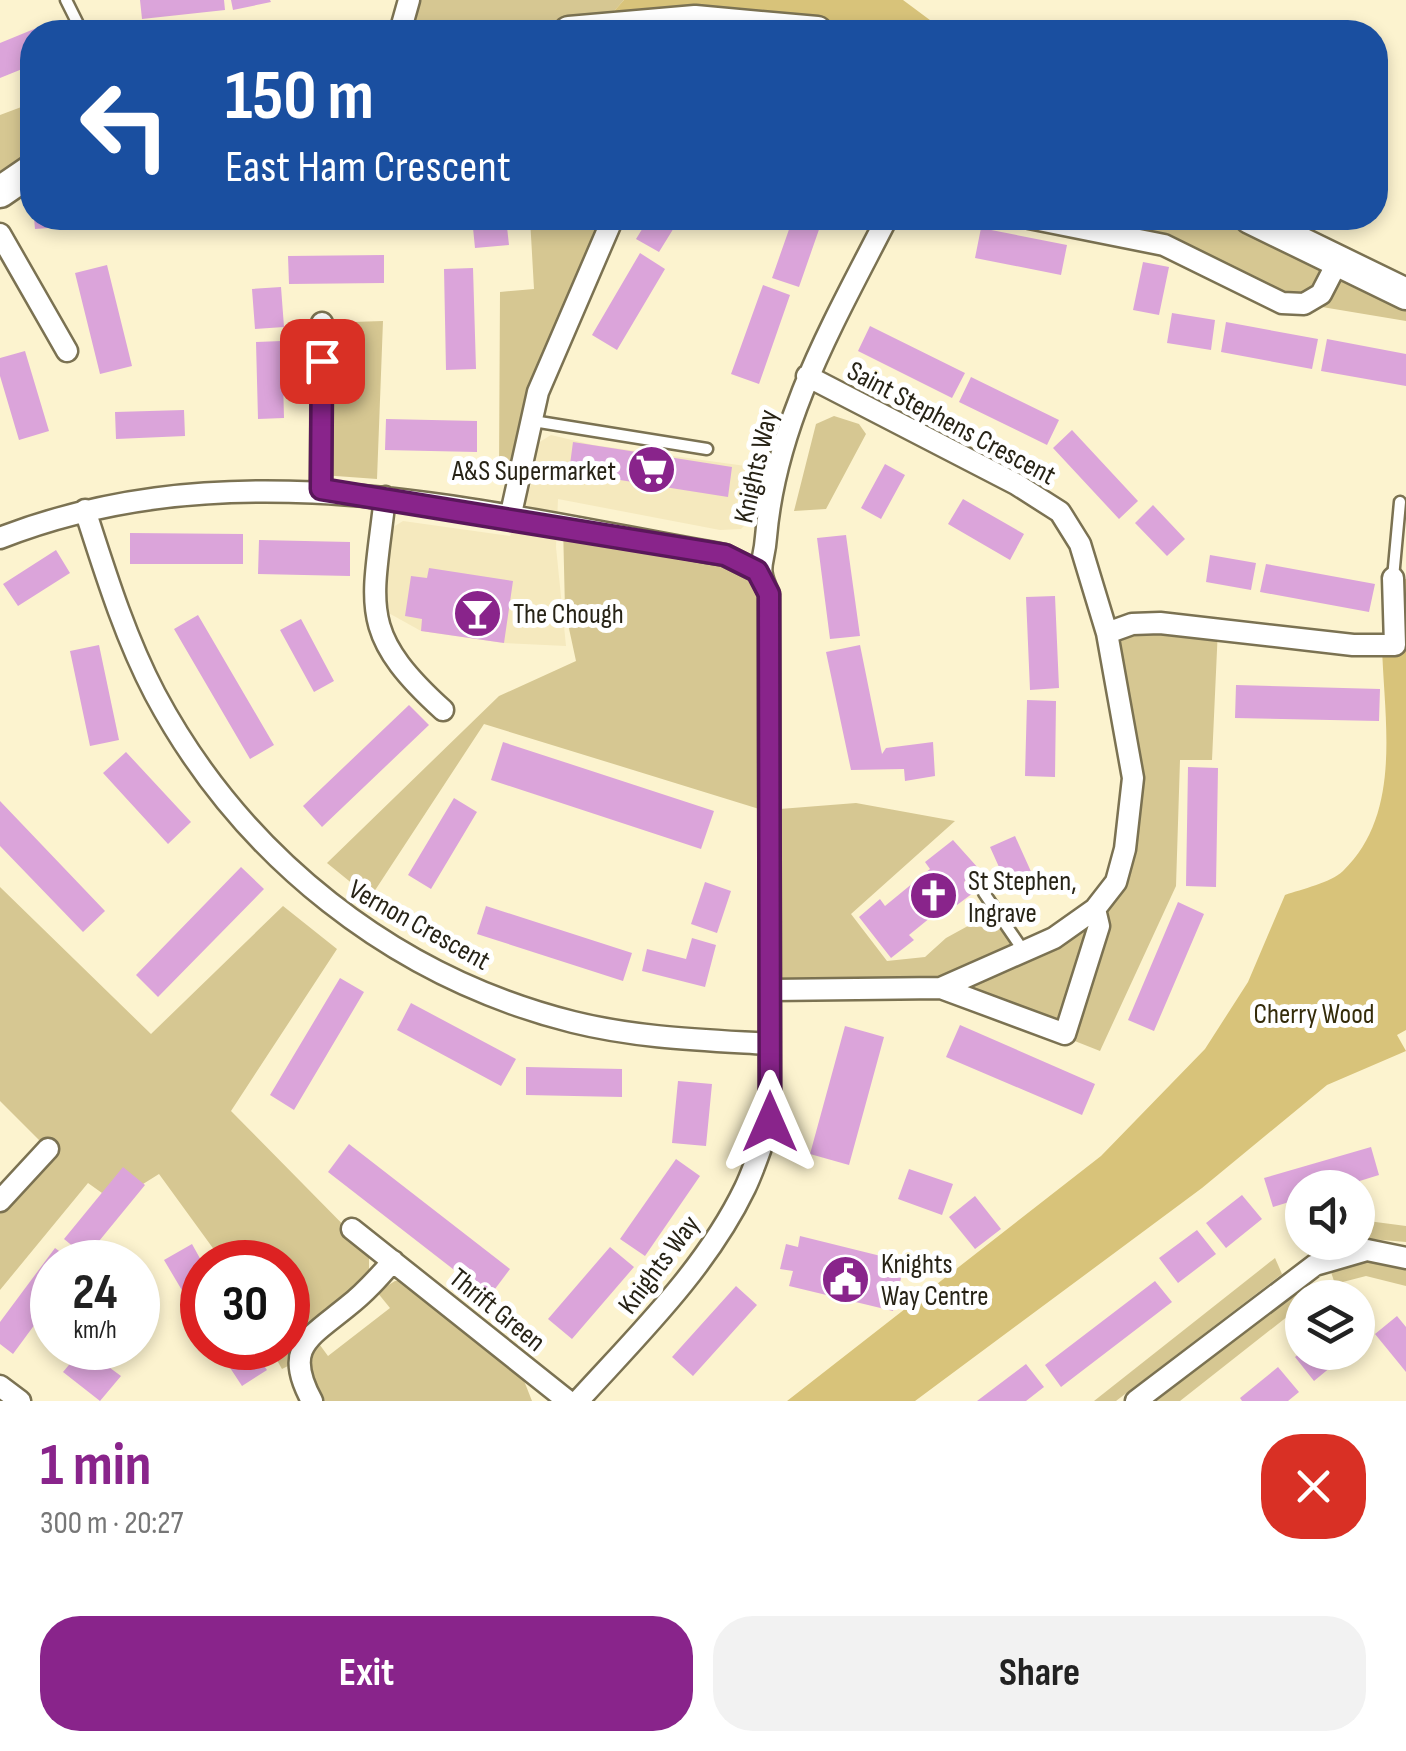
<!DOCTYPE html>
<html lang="en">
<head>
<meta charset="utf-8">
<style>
	body { margin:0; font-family:"Sofia Sans Condensed",sans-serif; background:#f2f2f2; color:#222; height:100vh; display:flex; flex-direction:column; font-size:38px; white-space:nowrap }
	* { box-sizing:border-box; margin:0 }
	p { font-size:32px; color:#767676 }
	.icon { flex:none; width:55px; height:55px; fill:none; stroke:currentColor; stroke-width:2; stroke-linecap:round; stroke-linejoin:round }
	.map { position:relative; height:1401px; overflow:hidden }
	.side { display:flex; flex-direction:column; background:#fff; flex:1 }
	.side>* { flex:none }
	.hud { position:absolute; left:20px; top:20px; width:1368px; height:210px; border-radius:40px; box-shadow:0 5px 15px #0003; background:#1a4fa0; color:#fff; overflow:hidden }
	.controls { position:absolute; left:1285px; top:1170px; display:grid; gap:20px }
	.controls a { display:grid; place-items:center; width:90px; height:90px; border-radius:50%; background:#fff; box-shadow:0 5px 15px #0003; font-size:50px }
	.speed { position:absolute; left:30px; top:1240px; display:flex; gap:20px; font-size:50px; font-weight:700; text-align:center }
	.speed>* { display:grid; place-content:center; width:130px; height:130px; border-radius:50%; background:#fff; box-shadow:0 5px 15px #0003; line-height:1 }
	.speed small { font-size:25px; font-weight:400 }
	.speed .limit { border:15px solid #d22; background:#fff; color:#111 }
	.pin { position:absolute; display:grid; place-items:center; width:85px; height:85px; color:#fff; margin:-42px; border-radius:20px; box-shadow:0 5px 15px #0006 }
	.me { position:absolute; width:110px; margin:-55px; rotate:0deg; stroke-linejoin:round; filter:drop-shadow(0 0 8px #0008) }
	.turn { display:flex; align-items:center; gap:35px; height:210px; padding:0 40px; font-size:45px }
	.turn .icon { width:130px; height:130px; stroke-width:2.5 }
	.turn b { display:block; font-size:70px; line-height:85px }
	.round { display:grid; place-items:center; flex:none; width:105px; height:105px; border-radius:40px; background:#f2f2f2 }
	.head { display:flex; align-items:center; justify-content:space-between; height:170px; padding:0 40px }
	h1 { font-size:60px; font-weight:700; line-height:75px; color:#89248b }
	.cta { display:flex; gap:20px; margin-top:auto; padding:20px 40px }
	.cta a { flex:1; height:115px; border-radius:40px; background:#89248b; color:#fff; font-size:40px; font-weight:700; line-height:115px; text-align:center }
	.cta a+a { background:#f2f2f2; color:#222 }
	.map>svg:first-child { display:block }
	.built { fill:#f5e9be }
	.green { fill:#d6c792 }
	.forest { fill:#d8c37a }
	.building { fill:#dba4da }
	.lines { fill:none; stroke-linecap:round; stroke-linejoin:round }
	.lane-casing { stroke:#7b7252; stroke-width:15 }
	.street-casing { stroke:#7b7252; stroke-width:25 }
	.secondary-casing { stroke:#7b7252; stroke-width:35 }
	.lane { stroke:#fff; stroke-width:10 }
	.street { stroke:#fff; stroke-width:20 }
	.secondary { stroke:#fff; stroke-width:30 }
	.route-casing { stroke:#59175a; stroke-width:25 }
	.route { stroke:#89248b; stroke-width:18 }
	.labels { text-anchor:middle; stroke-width:10; stroke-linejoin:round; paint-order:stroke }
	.street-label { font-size:28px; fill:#272316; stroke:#fff }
	.poi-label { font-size:28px; fill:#272316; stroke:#fff; text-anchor:start }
	.park-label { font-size:28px; fill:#342b09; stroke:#fff }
</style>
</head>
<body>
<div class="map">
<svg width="1406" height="1401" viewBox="0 0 1406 1401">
	<rect width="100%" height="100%" fill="#fcf3cf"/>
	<path class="built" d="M551 435 593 445 753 467 761 487 757 513 741 529 720 530 558 499 556 547 566 646 504 643 421 631 385 611 388 530 403 521 510 536 531 485 529 464 538 443Z"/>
	<path class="green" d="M409 0H624L597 30 400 32Z
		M32 103V171L0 192V115Z
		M530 218H613L518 470H499L500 292 534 289Z
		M1029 218H1250L1406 294V321L1304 304 1197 258Z
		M383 321 377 479 322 475V323Z
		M834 416 859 424 866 434 826 509 794 511 816 424Z
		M563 525 725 555 769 594 767 810 856 803 955 821 851 914 887 961 925 957 946 938 997 910 1026 954 1116 882 1133 778 1107 633 1218 628 1212 760H1180L1176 886 1100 1051 941 988 772 990 766 811 484 724 370 898 327 863 499 696 576 661 565 610Z
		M0 887 151 1034 283 906 337 949 231 1111 369 1251V1273L345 1299 299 1334 290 1365 282 1369 270 1348H288V1262H223L159 1174 143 1184 102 1193 88 1183 0 1290V1201L48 1149 0 1101Z
		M1368 1221 1406 1226V1242L1358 1238V1222Z
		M1275 1258 1282 1274 1116 1401H1094Z
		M1358 1261 1400 1266 1406 1269V1286L1366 1276 1335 1284 1330 1269Z
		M395 1281H406L521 1373 532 1401H320L305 1363 317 1341 328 1356 390 1308 377 1292Z
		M1306 1285 1314 1296 1302 1298V1305L1180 1401H1156Z"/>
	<path class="forest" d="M624 0H903L946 32 597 30Z
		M1393 578 1406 579V1030L1397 1035 1406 1051 1327 1085 1202 1188 915 1401H787L1101 1156 1205 1049 1248 982 1285 895C1302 889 1330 883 1343 871 1403 813 1384 721 1382 646L1394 645Z"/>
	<path class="building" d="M140 0H224L225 10 142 19Z
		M231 0H270L271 2 233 10Z
		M39 27 42 32H32V65L0 78V43Z
		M34 218H161V220L35 229Z
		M472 218H506L509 245 475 248Z
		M680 218 659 252 636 239 649 218Z
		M793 218H823L799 287 772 278Z
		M981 228 1067 245 1061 275 975 258Z
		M640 253 665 269 617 350 592 335Z
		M384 255V283L289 284 288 256Z
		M1143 262 1169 267 1159 315 1133 310Z
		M107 265 132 366 100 374 75 273Z
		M473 268 476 369 446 370 444 269Z
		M763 285 790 295 759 384 731 374Z
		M281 287 284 327 255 329 252 289Z
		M1172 313 1215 320 1211 350 1167 343Z
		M1226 322 1318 339 1312 369 1221 352Z
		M870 326 965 373 952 398 858 351Z
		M1327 339 1406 354V386L1321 371Z
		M282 341 284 418 258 419 256 342Z
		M25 351 49 431 19 440 0 376V358Z
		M971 377 1059 420 1047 445 959 402Z
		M184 410 185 436 116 439 115 412Z
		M386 419 477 421V452L385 450Z
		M1072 430 1138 501 1119 519 1053 448Z
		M573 442 732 467 728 497 569 472Z
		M885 464 905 475 881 519 861 508Z
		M963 499 1024 534 1010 560 948 524Z
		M1153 505 1185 539 1167 556 1135 523Z
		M130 533 243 534V564H130Z
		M846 535 860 636 830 639 817 538Z
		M259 540 350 542V576L258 574Z
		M56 550 70 573 18 606 3 584Z
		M1210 555 1256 563 1251 590 1206 582Z
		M1266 564 1375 584 1369 612 1260 592Z
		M429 568 513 581 504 643 421 631 422 619 405 616 411 576 427 578Z
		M1055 596 1059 688 1030 690 1026 597Z
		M198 615 274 745 250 759 174 629Z
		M301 619 334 681 314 692 280 630Z
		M99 645 119 740 90 746 70 651Z
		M860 645 882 754 886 748 933 742 935 776 905 781 904 769 851 770 826 652Z
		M1236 685 1380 689 1379 721 1235 718Z
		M1027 700 1056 701 1055 777 1025 776Z
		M409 705 429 725 322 827 303 806Z
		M503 742 714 811 701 849 491 780Z
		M126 752 191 822 168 844 103 773Z
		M1188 767 1218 768 1216 887 1186 886Z
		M454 798 477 812 431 889 408 875Z
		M0 801 105 911 83 932 0 846Z
		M1015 836 1033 876 1008 887 990 847Z
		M953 840 979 869 964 882 973 893 957 905 952 900 909 935 914 940 891 958 859 917 880 899 885 906 930 869 925 862Z
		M241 867 264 889 158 997 136 975Z
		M705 882 731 891 717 933 691 924Z
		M1178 902 1204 914 1154 1031 1128 1020Z
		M486 906 632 953 623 981 477 934Z
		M692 938 716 945 705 987 642 971 647 949 686 959Z
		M340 978 364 992 294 1110 270 1095Z
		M411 1003 516 1059 501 1086 397 1030Z
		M960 1025 1095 1084 1082 1115 946 1057Z
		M845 1026 884 1037 849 1165 810 1154Z
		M526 1067 622 1069V1097L526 1095Z
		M678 1081 712 1084 706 1146 672 1143Z
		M349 1144 510 1269 489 1297 328 1172Z
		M1371 1147 1379 1175 1337 1188H1302V1198L1273 1207 1264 1178Z
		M676 1159 700 1176 645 1256 620 1239Z
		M123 1167 145 1185 86 1257 64 1239Z
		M909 1169 953 1184 942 1215 898 1199Z
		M1242 1195 1262 1219 1226 1248 1206 1223Z
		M975 1196 1001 1229 975 1249 949 1217Z
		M1197 1230 1216 1254 1178 1283 1159 1258Z
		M800 1236 905 1262 893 1311 789 1286 793 1271 780 1269 786 1244 798 1247Z
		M192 1244 202 1262V1324L164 1260Z
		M610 1247 634 1267 572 1339 548 1319Z
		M55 1248 74 1262H52V1301L13 1354 0 1344V1322Z
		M1155 1281 1172 1302 1061 1387 1045 1365Z
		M736 1286 757 1305 693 1376 672 1357Z
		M1397 1316 1406 1327V1372L1375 1334Z
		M83 1348 121 1376 100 1401 63 1372Z
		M217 1348H252L267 1370 242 1386Z
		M1301 1352H1349L1314 1381 1295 1357Z
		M1026 1364 1044 1387 1026 1401H977Z
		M1278 1367 1299 1392 1288 1401H1242L1240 1398Z"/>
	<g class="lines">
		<defs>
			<path id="lane" d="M66 0 82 32
				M533 421 707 449
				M1393 578 1400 502
				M984 893 1025 953"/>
			<path id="street" d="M400 32 409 0
				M1029 218 1164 245 1282 303 1304 304 1321 294 1337 263
				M0 234 67 351
				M321 489 322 323
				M385 497C373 606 356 631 443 710
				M85 510C105 572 125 637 155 694 242 857 394 977 573 1022 637 1038 703 1040 769 1044
				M510 518 538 392 613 218
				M0 538C238 445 485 513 725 555L757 571
				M1107 633 1132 624 1160 623 1353 645H1395L1393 578
				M941 988 1065 1034 1099 926 1095 909
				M772 990 941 988 1054 938 1095 909 1116 882 1125 849 1133 778 1107 633 1080 544 1060 512 1016 484 807 376
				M0 1201 48 1149
				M352 1229 568 1401
				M0 1386 20 1401
				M312 1401C283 1347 309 1338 348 1306 365 1293 379 1277 393 1261
				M578 1401C638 1335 706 1269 745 1188 755 1167 762 1144 770 1122L769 594C755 565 764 566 766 537 776 420 835 320 887 218
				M1136 1401 1315 1265 1367 1250 1406 1258"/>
			<path id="secondary" d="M569 32 695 21 817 32
				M0 192 32 170
				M1250 218 1406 294"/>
		</defs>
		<use href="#lane" class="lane-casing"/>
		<use href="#street" class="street-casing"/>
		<use href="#secondary" class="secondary-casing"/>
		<use href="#lane" class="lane"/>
		<use href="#street" class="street"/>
		<use href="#secondary" class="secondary"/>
	</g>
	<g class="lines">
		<defs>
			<path id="route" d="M322 361 321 489 725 555 757 571 769 594 770 1122"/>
		</defs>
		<use href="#route" class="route-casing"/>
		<use href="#route" class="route"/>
	</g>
	<defs>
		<symbol id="supermarket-disc" viewBox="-11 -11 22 22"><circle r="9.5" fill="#89248b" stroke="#fff"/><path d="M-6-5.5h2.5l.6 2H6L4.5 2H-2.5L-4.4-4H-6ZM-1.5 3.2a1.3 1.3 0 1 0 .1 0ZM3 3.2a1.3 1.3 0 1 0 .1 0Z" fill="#fff"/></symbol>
		<symbol id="bar-disc" viewBox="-11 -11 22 22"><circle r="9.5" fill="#89248b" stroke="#fff"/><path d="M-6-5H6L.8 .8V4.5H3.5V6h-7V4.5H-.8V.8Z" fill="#fff"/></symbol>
		<symbol id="church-disc" viewBox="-11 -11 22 22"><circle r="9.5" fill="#89248b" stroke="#fff"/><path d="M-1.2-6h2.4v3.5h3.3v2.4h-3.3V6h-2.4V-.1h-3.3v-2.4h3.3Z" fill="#fff"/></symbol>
		<symbol id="civic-disc" viewBox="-11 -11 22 22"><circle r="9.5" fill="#89248b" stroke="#fff"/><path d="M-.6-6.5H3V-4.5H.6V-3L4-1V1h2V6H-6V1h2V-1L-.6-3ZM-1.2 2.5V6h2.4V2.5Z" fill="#fff"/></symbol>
	</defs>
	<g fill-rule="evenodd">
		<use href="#supermarket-disc" x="624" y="442" width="55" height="55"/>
		<use href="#bar-disc" x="450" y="586" width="55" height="55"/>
		<use href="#church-disc" x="906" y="868" width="55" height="55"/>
		<use href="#civic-disc" x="818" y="1252" width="55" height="55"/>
	</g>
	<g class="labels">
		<g class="street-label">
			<text transform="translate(952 422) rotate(28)" y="10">Saint Stephens Crescent</text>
			<text transform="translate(755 466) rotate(-77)" y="10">Knights Way</text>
			<text transform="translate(420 924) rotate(29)" y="10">Vernon Crescent</text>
			<text transform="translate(658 1264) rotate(-53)" y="10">Knights Way</text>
			<text transform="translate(498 1309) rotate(39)" y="10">Thrift Green</text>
		</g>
		<g class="poi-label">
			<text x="616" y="480" text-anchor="end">A&amp;S Supermarket</text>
			<text x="513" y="623">The Chough</text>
			<text x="968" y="890">St Stephen,<tspan x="968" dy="32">Ingrave</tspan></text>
			<text x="881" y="1273">Knights<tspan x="881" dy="32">Way Centre</tspan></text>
		</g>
		<g class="park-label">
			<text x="1314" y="1023">Cherry Wood</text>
		</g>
	</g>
</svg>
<div class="controls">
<a><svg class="icon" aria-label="sound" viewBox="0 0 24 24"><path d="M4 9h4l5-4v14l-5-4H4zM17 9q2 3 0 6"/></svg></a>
<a><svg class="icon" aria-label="layers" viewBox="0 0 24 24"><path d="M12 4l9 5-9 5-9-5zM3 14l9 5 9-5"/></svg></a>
</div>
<div class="speed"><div>24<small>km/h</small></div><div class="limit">30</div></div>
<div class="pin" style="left:322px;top:361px;background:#d93025"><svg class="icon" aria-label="arrive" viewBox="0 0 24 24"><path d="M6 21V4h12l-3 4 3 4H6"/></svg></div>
<svg class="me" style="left:770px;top:1122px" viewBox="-20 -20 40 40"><path d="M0-17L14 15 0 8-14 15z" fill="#89248b" stroke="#fff" stroke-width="4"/></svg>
<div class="hud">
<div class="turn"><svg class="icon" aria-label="left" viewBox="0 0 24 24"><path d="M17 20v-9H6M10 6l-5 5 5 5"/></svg><div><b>150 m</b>East Ham Crescent</div></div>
</div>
</div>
<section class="side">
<div class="head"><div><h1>1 min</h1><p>300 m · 20:27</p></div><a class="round" style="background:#d93025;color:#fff"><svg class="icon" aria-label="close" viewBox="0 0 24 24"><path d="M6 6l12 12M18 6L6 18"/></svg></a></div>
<div class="cta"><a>Exit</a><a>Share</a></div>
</section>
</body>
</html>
